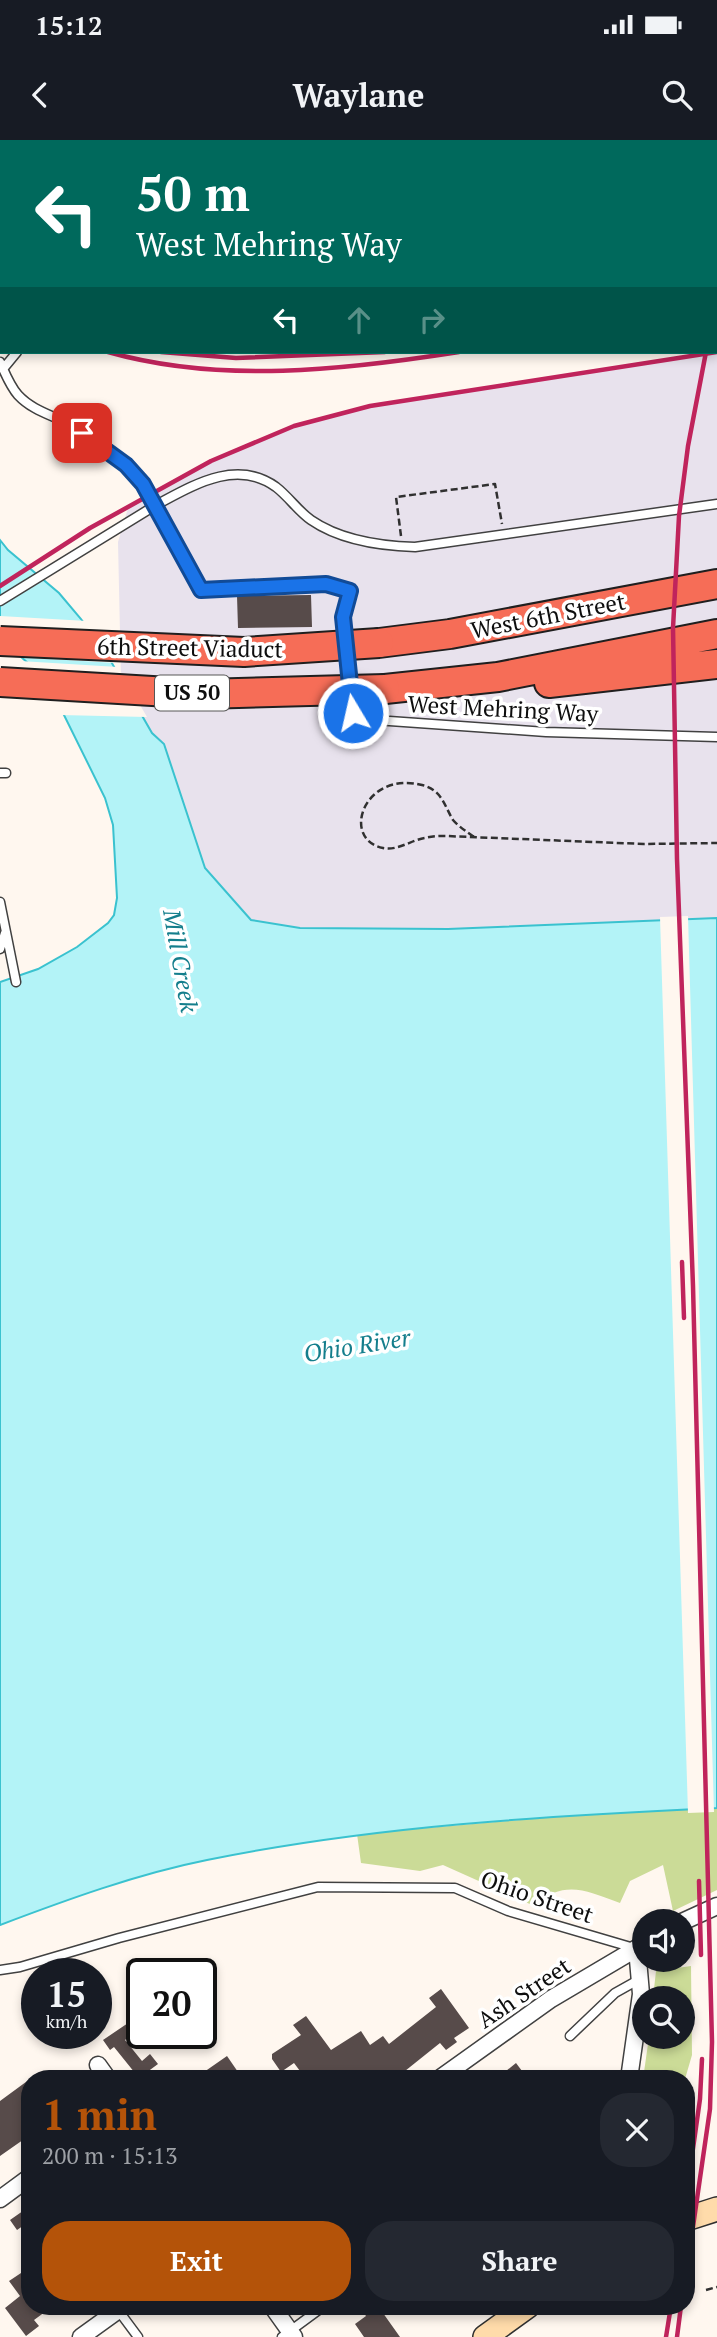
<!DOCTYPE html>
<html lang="en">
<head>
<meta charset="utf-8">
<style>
	body { margin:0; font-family:"PT Serif",serif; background:#242831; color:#f1f3f6; height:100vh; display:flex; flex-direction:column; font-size:26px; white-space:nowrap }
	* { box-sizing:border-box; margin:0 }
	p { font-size:23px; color:#9ea1a6 }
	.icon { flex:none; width:38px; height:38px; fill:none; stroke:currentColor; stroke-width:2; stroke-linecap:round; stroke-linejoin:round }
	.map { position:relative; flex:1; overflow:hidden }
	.details { position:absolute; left:21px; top:1930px; width:674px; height:245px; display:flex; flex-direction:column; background:#171b24; border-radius:28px; box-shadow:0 4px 10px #0003 }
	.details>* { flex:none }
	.banner { position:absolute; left:0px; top:0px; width:718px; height:214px; box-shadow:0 4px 10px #0003; background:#00695c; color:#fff; overflow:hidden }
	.fabs { position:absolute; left:632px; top:1769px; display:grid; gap:14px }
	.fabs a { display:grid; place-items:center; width:63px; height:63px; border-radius:50%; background:#171b24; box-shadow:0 4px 10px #0003; font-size:35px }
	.speed { position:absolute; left:21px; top:1818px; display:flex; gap:14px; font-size:35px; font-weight:700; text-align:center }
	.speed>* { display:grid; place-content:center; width:91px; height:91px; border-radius:50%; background:#171b24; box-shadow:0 4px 10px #0003; line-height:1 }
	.speed small { font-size:18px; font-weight:400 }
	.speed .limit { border:4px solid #111; border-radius:10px; background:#fff; color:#111 }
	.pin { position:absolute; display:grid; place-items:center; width:60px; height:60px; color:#fff; margin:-30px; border-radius:14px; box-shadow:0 4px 10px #0006 }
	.me { position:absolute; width:77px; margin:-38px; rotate:351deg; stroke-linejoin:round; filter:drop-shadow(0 0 5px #0008) }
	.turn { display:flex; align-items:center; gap:24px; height:147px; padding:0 21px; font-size:32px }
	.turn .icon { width:91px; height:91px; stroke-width:2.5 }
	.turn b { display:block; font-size:49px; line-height:60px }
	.lanes { display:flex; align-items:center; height:66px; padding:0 21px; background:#0003; justify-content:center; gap:35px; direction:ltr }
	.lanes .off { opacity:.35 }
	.round { display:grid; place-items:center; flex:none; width:74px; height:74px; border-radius:28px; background:#242831 }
	.head { display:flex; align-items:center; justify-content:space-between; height:119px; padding:0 21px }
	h1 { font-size:42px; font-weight:600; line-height:52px; color:#b45309 }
	.cta { display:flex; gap:14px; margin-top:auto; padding:14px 21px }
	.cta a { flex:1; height:80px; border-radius:28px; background:#b45309; color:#fff; font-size:28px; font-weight:600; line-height:80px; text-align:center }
	.cta a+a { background:#242831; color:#f1f3f6 }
	.status { display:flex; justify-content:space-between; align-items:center; height:49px; padding:0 35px; background:#171b24; direction:ltr }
	.status svg { height:19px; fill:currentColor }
	header { display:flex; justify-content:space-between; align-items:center; height:91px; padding:0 21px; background:#171b24; font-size:32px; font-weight:600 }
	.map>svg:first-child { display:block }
	.industrial { fill:#e8e2ed }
	.forest { fill:#cbdb97 }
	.water { fill:#b3f3f7; stroke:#3ac2cf; stroke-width:2 }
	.pier { fill:#fff7ef }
	.building { fill:#574b4a }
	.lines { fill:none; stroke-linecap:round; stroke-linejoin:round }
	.service-casing { stroke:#414141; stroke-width:11 }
	.minor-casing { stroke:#414141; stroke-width:19 }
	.secondary-casing { stroke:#303030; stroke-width:26 }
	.motorway-casing { stroke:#1f1f1f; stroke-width:32 }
	.path { stroke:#303030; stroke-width:2.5; stroke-dasharray:7 3.5; stroke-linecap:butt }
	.service { stroke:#fff; stroke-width:8 }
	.minor { stroke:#fff; stroke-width:16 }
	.secondary { stroke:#ffdbaa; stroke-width:23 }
	.motorway { stroke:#f66d57; stroke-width:28 }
	.rail { stroke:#c0245c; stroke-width:4.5 }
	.motorway-bridge-casing { stroke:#1f1f1f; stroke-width:32; stroke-linecap:butt }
	.motorway-bridge { stroke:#f66d57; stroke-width:28 }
	.route-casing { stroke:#114b97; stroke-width:18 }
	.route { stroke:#1a73e8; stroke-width:12 }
	.labels { text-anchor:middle; stroke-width:7; stroke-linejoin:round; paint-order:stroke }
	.shield { fill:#fff; stroke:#565656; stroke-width:2 }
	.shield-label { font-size:21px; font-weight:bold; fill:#0e0e0e }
	.street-label { font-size:23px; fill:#0e0e0e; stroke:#fff }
	.water-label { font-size:24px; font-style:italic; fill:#147e8c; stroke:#fff }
</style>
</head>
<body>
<div class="status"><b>15:12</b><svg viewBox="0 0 49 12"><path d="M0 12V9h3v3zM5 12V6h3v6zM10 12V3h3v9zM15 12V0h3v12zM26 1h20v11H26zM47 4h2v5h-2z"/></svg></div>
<header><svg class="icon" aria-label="back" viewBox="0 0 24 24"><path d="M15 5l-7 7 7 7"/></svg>Waylane<svg class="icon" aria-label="search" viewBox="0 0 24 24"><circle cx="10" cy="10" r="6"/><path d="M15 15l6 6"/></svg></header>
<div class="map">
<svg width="717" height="2197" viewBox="0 0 717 2197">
	<rect width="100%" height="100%" fill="#fff7ef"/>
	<path class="industrial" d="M717 212V778L448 789 300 788 251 780 205 728 164 604 152 593 121 539 118 402 129 365 211 321 294 286 370 266Z"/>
	<path class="forest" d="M717 1668V1750L673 1771 663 1725 630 1741 620 1763C583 1750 567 1740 532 1765L443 1725 420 1731 361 1723 357 1694 601 1673Z
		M691 1826 692 1915 685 1939H643L649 1897H682V1858H653L656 1831Z"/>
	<path class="water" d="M0 400 8 410 59 453 81 479 105 511 152 593 164 604 205 728 251 780 300 788 448 789 717 778V1668C546 1676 374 1686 207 1720 137 1734 66 1760 0 1785V842L38 829 77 807 108 783 114 775 117 758 113 685 105 658 63 573 30 525 0 498Z"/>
	<path class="pier" d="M0 476 87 481 116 523 16 517 0 503Z
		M20 521 118 527 147 577 60 575Z
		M688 776 714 1672 688 1673 660 777Z"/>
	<path class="building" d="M311 455 312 487 238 488 237 456Z
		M441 1849 469 1888 454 1898 457 1902 446 1910 440 1903 395 1939H306L294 1923 281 1932 272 1919V1914L301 1895 293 1885 306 1876 331 1910 361 1891 370 1905 383 1896 389 1904 436 1867 429 1858Z
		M134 1879 141 1889 125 1900 142 1921 150 1914 158 1924 139 1938 114 1907 110 1910 103 1900Z
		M227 1916 238 1932 228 1939H194Z
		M516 1923 528 1939H495L506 1931Z
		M30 1939V1995L0 2016V1961Z
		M30 2066V2081L17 2090 10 2080Z
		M30 2127V2166H53L34 2180 39 2186 26 2196 5 2168 20 2156 9 2141Z
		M359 2166H378L400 2197H364L355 2184 366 2176Z"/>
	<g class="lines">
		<defs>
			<path id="service" d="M278 0 280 2
				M374 2 384 0
				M716 95H717
				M0 192H2
				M0 222C5 233 10 246 18 255 31 269 48 274 65 282 100 300 137 330 156 365 192 346 236 318 276 347 289 357 298 371 311 380 340 400 381 406 415 407L717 364
				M3 229 17 212
				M0 461 156 365 201 449 326 444 350 451C338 494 346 530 353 573L361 579 546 592 717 597
				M0 633H6
				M0 762 16 842
				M0 809 5 793
				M0 1830 20 1827 119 1798 318 1747 455 1748 508 1771 634 1808
				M570 1896 615 1853 640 1839
				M118 2170 138 2197
				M282 2197 324 2166"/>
			<path id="minor" d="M682 1782 717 1766
				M98 1925 108 1939
				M439 1939 551 1859 644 1804
				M629 1939 641 1854 637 1808
				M0 2059 30 2037
				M272 2166 294 2197
				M81 2197 124 2166"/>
			<path id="secondary" d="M686 2079 717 2069
				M485 2197 528 2166"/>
			<path id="motorway" d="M379 503 450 494 717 444
				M549 543 717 524
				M385 549 498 537 717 494"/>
		</defs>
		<use href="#service" class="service-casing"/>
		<use href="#minor" class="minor-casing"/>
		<use href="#secondary" class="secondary-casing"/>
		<use href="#motorway" class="motorway-casing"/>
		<path class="path" d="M401 396 396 357 495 344 502 384
			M474 697C466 691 459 687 453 680 444 665 442 650 422 645 364 630 340 699 383 708 398 711 411 700 425 698 432 696 439 696 446 696L644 704 717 703
			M706 2150 717 2147"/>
		<use href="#service" class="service"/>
		<use href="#minor" class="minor"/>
		<use href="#secondary" class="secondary"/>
		<use href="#motorway" class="motorway"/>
		<path class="rail" d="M0 27 2 28
			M716 43H717
			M0 117 2 118
			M716 121 717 115
			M716 141H717
			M0 149 2 150
			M0 165 2 166
			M716 165 717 159
			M108 212C221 244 344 230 459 212
			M161 212 236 218 385 212
			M0 446 90 388 211 321 294 286 370 266 717 212
			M682 1122 684 1178
			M699 1741 701 1815
			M686 2058 700 1959 702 1919
			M686 2135 710 1969 712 1902 693 1146 677 719 673 488 679 376 688 306 706 212
			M666 2197 671 2166
			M677 2197 681 2166"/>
		<defs>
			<path id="motorway-bridge" d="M0 501 244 512 379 503
				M0 542 203 554 385 549"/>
		</defs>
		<use href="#motorway-bridge" class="motorway-bridge-casing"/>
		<use href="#motorway-bridge" class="motorway-bridge"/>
	</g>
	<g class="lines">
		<defs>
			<path id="route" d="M82 293 126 325 143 344 201 450 326 444 350 451 343 477 353 573"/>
		</defs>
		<use href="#route" class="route-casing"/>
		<use href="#route" class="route"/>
	</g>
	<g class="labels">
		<rect class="shield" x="155" y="535.5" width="74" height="35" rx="5"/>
		<g class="shield-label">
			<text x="192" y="560">US 50</text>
		</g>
		<g class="street-label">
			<text transform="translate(548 476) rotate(-11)" y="8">West 6th Street</text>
			<text transform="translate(190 508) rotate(1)" y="8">6th Street Viaduct</text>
			<text transform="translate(503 569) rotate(3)" y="8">West Mehring Way</text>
			<text transform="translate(537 1757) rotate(19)" y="8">Ohio Street</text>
			<text transform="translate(524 1853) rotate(-34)" y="8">Ash Street</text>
		</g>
		<g class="water-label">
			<text transform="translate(180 821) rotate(80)" y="8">Mill Creek</text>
			<text transform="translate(357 1206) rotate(-9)" y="8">Ohio River</text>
		</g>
	</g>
</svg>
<div class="fabs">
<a><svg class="icon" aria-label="sound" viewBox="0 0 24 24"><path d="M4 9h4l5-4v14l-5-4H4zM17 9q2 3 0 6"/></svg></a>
<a><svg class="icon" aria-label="search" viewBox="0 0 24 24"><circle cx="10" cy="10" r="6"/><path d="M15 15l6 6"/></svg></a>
</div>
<div class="speed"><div>15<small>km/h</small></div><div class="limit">20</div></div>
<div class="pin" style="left:82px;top:293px;background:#d93025"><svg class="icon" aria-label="arrive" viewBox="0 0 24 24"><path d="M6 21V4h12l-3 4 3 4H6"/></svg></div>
<svg class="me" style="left:353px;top:573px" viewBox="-20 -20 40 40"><circle r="17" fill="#1a73e8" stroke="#fff" stroke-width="3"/><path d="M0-11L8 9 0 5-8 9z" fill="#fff"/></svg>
<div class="banner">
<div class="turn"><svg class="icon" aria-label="left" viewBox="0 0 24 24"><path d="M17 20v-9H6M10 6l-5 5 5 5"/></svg><div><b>50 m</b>West Mehring Way</div></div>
<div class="lanes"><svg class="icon" aria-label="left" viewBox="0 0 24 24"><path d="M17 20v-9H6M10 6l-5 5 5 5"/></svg><svg class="icon off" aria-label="ahead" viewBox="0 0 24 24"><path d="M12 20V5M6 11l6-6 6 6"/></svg><svg class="icon off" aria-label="right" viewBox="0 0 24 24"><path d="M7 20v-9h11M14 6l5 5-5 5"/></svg></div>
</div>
<section class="details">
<div class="head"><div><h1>1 min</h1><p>200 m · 15:13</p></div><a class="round"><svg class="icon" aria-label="close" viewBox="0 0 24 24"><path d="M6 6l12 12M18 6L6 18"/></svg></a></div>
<div class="cta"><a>Exit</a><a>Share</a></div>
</section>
</div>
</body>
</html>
